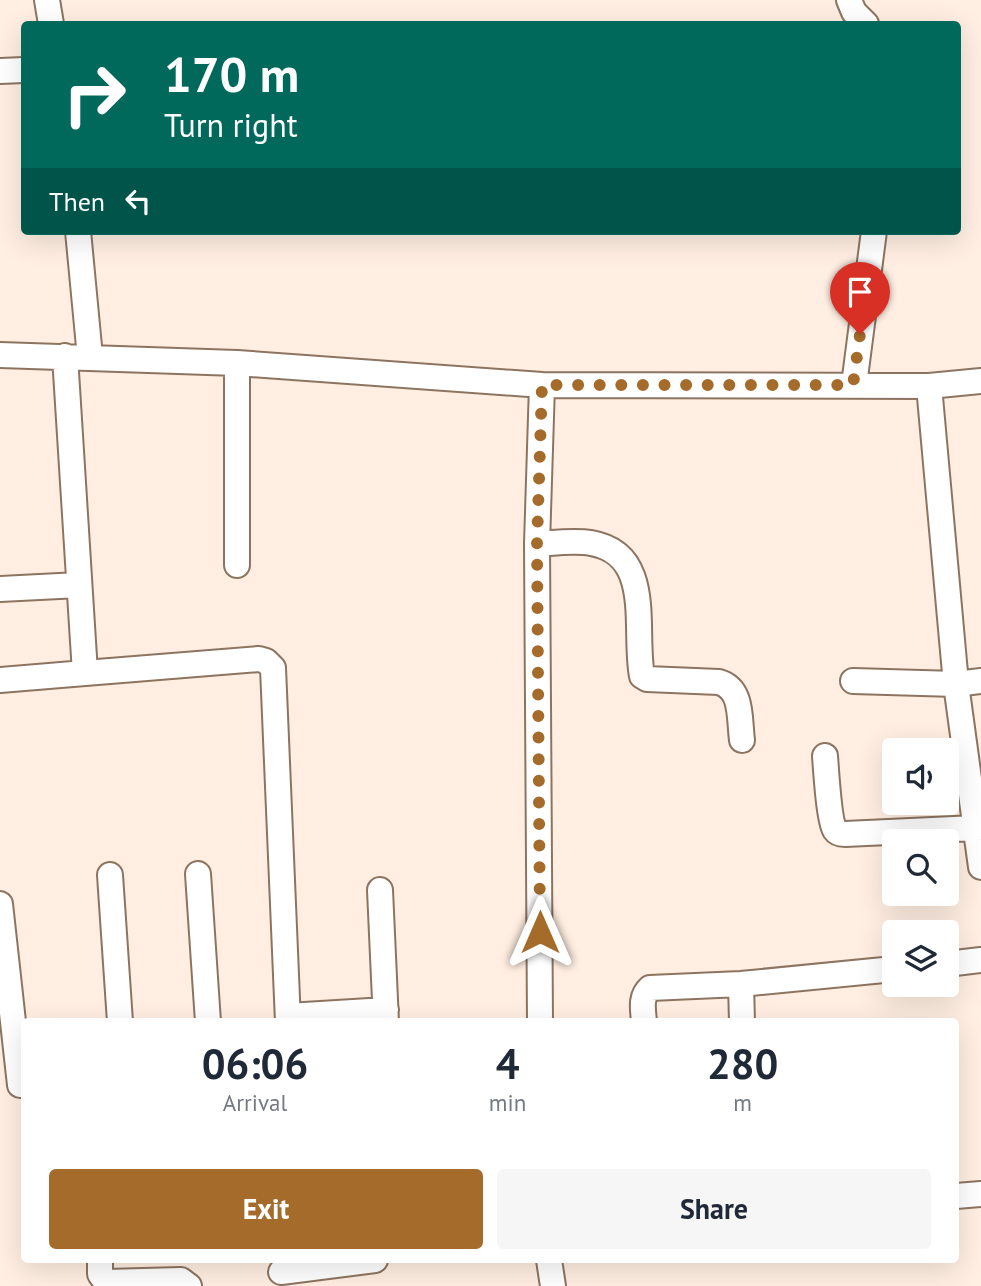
<!DOCTYPE html>
<html lang="en">
<head>
<meta charset="utf-8">
<style>
	body { margin:0; font-family:"PT Sans",sans-serif; background:#f6f6f7; color:#1f2937; height:100vh; display:flex; flex-direction:column; font-size:26px; white-space:nowrap }
	* { box-sizing:border-box; margin:0 }
	p { font-size:23px; color:#747a83 }
	.icon { flex:none; width:38px; height:38px; fill:none; stroke:currentColor; stroke-width:2; stroke-linecap:round; stroke-linejoin:round }
	.map { position:relative; flex:1; overflow:hidden }
	.details { position:absolute; left:21px; top:1018px; width:938px; height:245px; display:flex; flex-direction:column; background:#fff; border-radius:7px; box-shadow:0 7px 28px #0002 }
	.details>* { flex:none }
	.hud { position:absolute; left:21px; top:21px; width:940px; height:214px; border-radius:7px; box-shadow:0 7px 28px #0002; background:#00695c; color:#fff; overflow:hidden }
	.controls { position:absolute; left:882px; top:738px; display:grid; gap:14px }
	.controls a { display:grid; place-items:center; width:77px; height:77px; border-radius:7px; background:#fff; box-shadow:0 7px 28px #0002; font-size:35px }
	.pin { position:absolute; display:grid; place-items:center; width:60px; height:60px; color:#fff; margin:-72px -30px; border-radius:50% 50% 50% 0; rotate:-45deg; box-shadow:0 0 7px #0007 }
	.pin .icon { rotate:45deg }
	.me { position:absolute; width:77px; margin:-38px; rotate:0deg; stroke-linejoin:round; filter:drop-shadow(0 0 5px #0008) }
	.turn { display:flex; align-items:center; gap:24px; height:147px; padding:0 28px; font-size:32px }
	.turn .icon { width:91px; height:91px; stroke-width:2.5 }
	.turn b { display:block; font-size:49px; line-height:60px }
	.then { display:flex; align-items:center; height:66px; padding:0 28px; background:#0003; gap:14px; font-size:26px }
	.eta { display:flex; justify-content:space-evenly; align-items:center; height:119px; text-align:center }
	.eta b { font-size:42px; font-weight:700; line-height:49px }
	.primary-button { display:flex; gap:14px; margin-top:auto; padding:14px 28px }
	.primary-button a { flex:1; height:80px; border-radius:7px; background:#a56b2b; color:#fff; font-size:28px; font-weight:700; line-height:80px; text-align:center }
	.primary-button a+a { background:#f6f6f7; color:#1f2937 }
	.map>svg:first-child { display:block }
	.lines { fill:none; stroke-linecap:round; stroke-linejoin:round }
	.street-casing { stroke:#8d7460; stroke-width:28 }
	.street { stroke:#fff; stroke-width:24 }
	.route { stroke:#a56b2b; stroke-width:12; stroke-dasharray:0 21.6 }
</style>
</head>
<body>
<div class="map">
<svg width="981" height="1286" viewBox="0 0 981 1286">
	<rect width="100%" height="100%" fill="#ffeee1"/>
	<g class="lines">
		<defs>
			<path id="street" d="M47 0 51 24
				M849 0 854 12 866 24
				M0 71 24 70
				M78 231 90 357
				M0 355 237 363 542 385 929 386 981 381
				M237 363V565
				M854 385 874 231
				M929 386 956 684 981 867
				M537 544C554 543 574 540 591 543 655 554 633 630 642 676L647 679 719 682C743 689 739 718 742 740
				M0 589 79 585
				M85 673 259 659 266 661 273 668 288 1022
				M0 680 85 673 65 356
				M853 681 956 684 981 681
				M825 756C826 769 829 821 835 830 837 833 841 834 845 834L976 828
				M198 874 208 1022
				M110 875 120 1022
				M380 890 386 1022
				M0 904 20 1085 24 1084
				M947 964 981 960
				M741 984 742 1022
				M288 1016 386 1010
				M540 1022 537 544 542 385
				M644 1022C643 1009 640 997 650 988L741 984 894 969
				M956 1196 981 1194
				M100 1260V1274L106 1282 181 1280 189 1286
				M549 1260 553 1286
				M281 1272 375 1260"/>
		</defs>
		<use href="#street" class="street-casing"/>
		<use href="#street" class="street"/>
	</g>
	<g class="lines">
		<path class="route" d="M540 932 537 544 542 385H853L860 334"/>
	</g>
</svg>
<div class="controls">
<a><svg class="icon" aria-label="sound" viewBox="0 0 24 24"><path d="M4 9h4l5-4v14l-5-4H4zM17 9q2 3 0 6"/></svg></a>
<a><svg class="icon" aria-label="search" viewBox="0 0 24 24"><circle cx="10" cy="10" r="6"/><path d="M15 15l6 6"/></svg></a>
<a><svg class="icon" aria-label="layers" viewBox="0 0 24 24"><path d="M12 4l9 5-9 5-9-5zM3 14l9 5 9-5"/></svg></a>
</div>
<div class="pin" style="left:860px;top:334px;background:#d93025"><svg class="icon" aria-label="arrive" viewBox="0 0 24 24"><path d="M6 21V4h12l-3 4 3 4H6"/></svg></div>
<svg class="me" style="left:540px;top:932px" viewBox="-20 -20 40 40"><path d="M0-17L14 15 0 8-14 15z" fill="#a56b2b" stroke="#fff" stroke-width="4"/></svg>
<div class="hud">
<div class="turn"><svg class="icon" aria-label="right" viewBox="0 0 24 24"><path d="M7 20v-9h11M14 6l5 5-5 5"/></svg><div><b>170 m</b>Turn right</div></div>
<div class="then">Then<svg class="icon" aria-label="left" viewBox="0 0 24 24"><path d="M17 20v-9H6M10 6l-5 5 5 5"/></svg></div>
</div>
<section class="details">
<div class="eta">
<div><b>06:06</b><p>Arrival</p></div>
<div><b>4</b><p>min</p></div>
<div><b>280</b><p>m</p></div>
</div>
<div class="primary-button"><a>Exit</a><a>Share</a></div>
</section>
</div>
</body>
</html>
